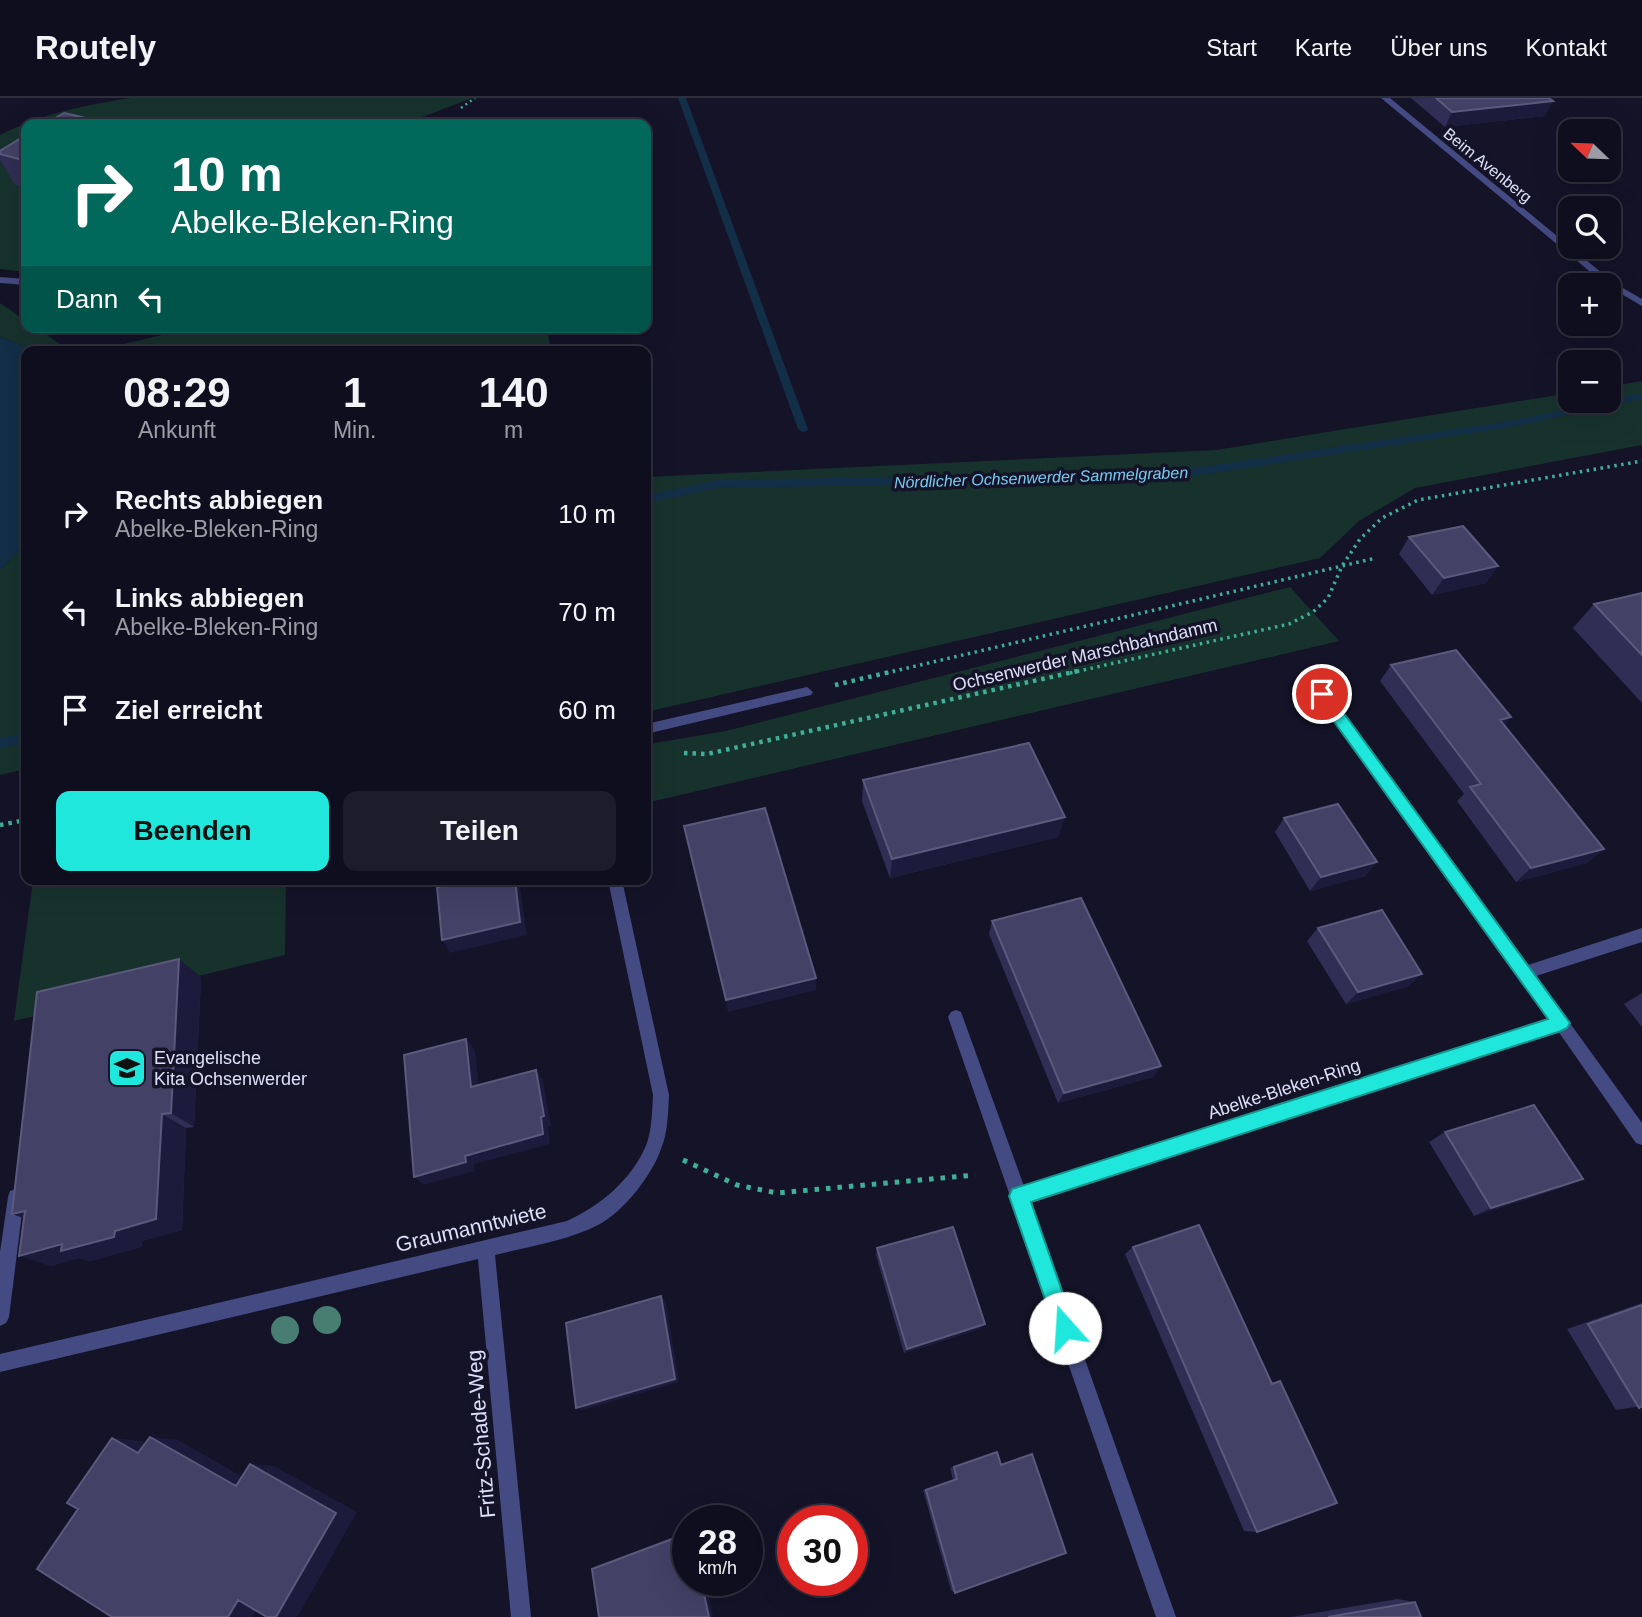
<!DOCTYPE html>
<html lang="de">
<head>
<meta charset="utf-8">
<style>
	body { margin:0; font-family:Arial,sans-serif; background:#1d1c2b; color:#f1f3f6; height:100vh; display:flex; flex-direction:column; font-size:26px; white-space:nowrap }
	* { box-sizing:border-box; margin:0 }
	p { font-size:23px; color:#9b9ca4 }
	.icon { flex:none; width:38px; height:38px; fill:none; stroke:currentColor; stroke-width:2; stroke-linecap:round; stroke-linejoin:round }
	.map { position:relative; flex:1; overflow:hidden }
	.sheet { position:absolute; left:21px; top:248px; width:630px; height:539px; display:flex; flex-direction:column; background:#0f0e1e; border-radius:14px; box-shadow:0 7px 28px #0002,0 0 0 2px #2f2e3c }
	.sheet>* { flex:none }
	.top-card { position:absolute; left:21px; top:21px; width:630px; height:214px; border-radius:14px; box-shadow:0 7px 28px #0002,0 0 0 2px #2f2e3c; background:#00695c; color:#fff; overflow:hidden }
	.needle { width:46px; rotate:293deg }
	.fabs { position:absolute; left:1558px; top:21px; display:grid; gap:14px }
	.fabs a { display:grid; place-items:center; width:63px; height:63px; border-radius:14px; background:#0f0e1e; box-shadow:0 7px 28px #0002,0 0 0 2px #2f2e3c; font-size:35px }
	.speed { position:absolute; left:672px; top:1407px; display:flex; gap:14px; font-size:35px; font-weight:700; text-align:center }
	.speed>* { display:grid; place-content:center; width:91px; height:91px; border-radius:50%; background:#0f0e1e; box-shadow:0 7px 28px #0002,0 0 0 2px #2f2e3c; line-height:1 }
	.speed small { font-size:18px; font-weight:400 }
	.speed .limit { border:10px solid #d22; background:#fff; color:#111 }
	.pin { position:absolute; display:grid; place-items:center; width:60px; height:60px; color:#fff; margin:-30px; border:4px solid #fff; border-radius:50%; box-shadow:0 2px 7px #0007 }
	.me { position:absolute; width:77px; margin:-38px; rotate:341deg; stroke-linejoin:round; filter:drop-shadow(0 0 5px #0008) }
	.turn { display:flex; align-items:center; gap:24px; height:147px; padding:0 35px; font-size:32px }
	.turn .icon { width:91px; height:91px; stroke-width:2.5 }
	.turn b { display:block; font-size:49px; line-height:60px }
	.then { display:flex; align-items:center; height:66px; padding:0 35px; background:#0003; gap:14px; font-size:26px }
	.eta { display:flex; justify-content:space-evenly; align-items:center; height:119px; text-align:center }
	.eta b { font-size:42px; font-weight:700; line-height:49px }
	.primary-button { display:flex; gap:14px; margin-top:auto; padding:14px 35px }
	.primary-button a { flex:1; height:80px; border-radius:14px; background:#1fe7db; color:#111; font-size:28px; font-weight:700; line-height:80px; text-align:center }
	.primary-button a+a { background:#1d1c2b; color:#f1f3f6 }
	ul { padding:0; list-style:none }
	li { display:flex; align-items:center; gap:21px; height:98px; padding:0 35px }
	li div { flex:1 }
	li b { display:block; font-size:26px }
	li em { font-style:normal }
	header { display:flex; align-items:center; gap:42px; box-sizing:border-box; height:98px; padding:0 35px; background:#0f0e1e; border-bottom:2px solid #2f2e3c }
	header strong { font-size:33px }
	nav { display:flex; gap:38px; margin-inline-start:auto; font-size:24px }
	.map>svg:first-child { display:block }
	.green { fill:#17322d }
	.water { fill:#132e47 }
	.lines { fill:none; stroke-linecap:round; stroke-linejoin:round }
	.stream { fill:#132e47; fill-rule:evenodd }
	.path-far3 { stroke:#3eb097; stroke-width:2.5; stroke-dasharray:2 3.5; stroke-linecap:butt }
	.path-far2 { stroke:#3eb097; stroke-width:3.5; stroke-dasharray:2.5 4.5; stroke-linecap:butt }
	.path-far1 { stroke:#3eb097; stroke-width:4.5; stroke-dasharray:3.5 5; stroke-linecap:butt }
	.path { stroke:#3eb097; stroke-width:5; stroke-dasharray:4.5 7; stroke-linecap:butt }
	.service { fill:#444b82; fill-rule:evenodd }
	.minor { fill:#444b82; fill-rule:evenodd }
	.tree { fill:#477e71 }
	.wall { fill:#302e54 }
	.shaded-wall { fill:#1d1b3b }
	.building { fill:#434166; stroke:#5b5a7d; stroke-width:2 }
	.route { fill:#1fe7db; stroke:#14968e; stroke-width:2 }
	.labels { text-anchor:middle; stroke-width:7; stroke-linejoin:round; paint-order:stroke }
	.far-street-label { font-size:16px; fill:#dee0fb; stroke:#141328 }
	.far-water-label { font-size:16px; font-style:italic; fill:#77ccf0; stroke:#141328 }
	.street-label { font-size:18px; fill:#dee0fb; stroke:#141328 }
	.poi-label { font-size:18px; fill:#dee0fb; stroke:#141328; text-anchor:start }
	.near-street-label { font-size:21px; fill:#dee0fb; stroke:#141328 }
</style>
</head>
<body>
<header>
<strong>Routely</strong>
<nav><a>Start</a><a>Karte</a><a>Über uns</a><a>Kontakt</a></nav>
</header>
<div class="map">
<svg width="1642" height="1519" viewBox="0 0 1642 1519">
	<rect width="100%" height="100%" fill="#141328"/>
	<path class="green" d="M131 0H472L404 26H26V174L0 171V37C41 16 85 7 131 0Z
		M0 205 26 223V229H36L71 254H39L0 239Z
		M196 229H547L551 254H90Z
		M1642 283V347L1415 390 1359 423 1320 460 646 614V379L1216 352 1570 295V303H1608V289Z
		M26 445V671L0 677V472Z
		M1290 489 1339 543 646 705V652L655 645 726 633Z
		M33 782H286L285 857 14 923Z"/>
	<path class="water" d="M0 239 39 254H26V445L0 472Z"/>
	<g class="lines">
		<path class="stream" d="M678 0H686L808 331 807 333 803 334 798 331Z
			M1642 295V301L1510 329 1168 382 718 390 646 405V397L718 382 1168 374 1510 323Z
			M26 635V645L0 650V640Z"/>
		<path class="path-far3" d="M461 10 475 0"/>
		<path class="path-far2" d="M886 575 1376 460
			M1070 575 1289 526 1313 514 1328 500 1342 468 1360 441 1382 420 1418 402 1642 363"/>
		<path class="path-far1" d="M835 587 894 573
			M684 655 707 656 1078 573
			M0 727 26 722"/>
		<path class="path" d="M683 1062 737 1087 777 1095 975 1077"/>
		<path class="service" d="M807 589 813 594 811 597 646 636V626Z
			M16 1091 22 1093 24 1099 9 1219 6 1225 0 1228V1154L8 1099 10 1093Z"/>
		<path class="minor" d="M1381 0H1390L1614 185 1642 201V208L1606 187Z
			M435 21 445 26H406Z
			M0 179 26 181V187L0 185Z
			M1322 591 1326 593 1528 867 1642 830V844L1536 878 1642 1025V1047L1636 1045 1558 933 1029 1103 1176 1519H1156L948 919 951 914 956 912 961 914 1024 1088 1549 921 1318 599 1316 596Z
			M608 782H622L669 997C668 1015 668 1034 661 1051 652 1077 624 1113 600 1126 568 1143 530 1148 495 1157L531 1519H511L478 1161 0 1274V1256L567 1123C600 1108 633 1081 647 1045 652 1030 652 1013 653 997Z"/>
	</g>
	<g class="tree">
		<circle cx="327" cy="1222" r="14"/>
		<circle cx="285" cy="1232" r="14"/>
	</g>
	<path class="wall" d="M1411 0H1549L1553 3 1545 18 1445 29Z
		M26 37V90L15 87 0 62V53Z
		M1409 439 1498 468 1486 485 1432 497 1399 456Z
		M1642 495V605L1573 530 1594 506Z
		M1391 567 1505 627 1604 751 1587 765 1516 784 1457 703 1464 696 1380 583Z
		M863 682 1065 719 1058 739 890 780 862 703Z
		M1284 720 1377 764 1365 778 1310 793 1275 734Z
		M992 823 1161 968 1153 979 1058 1005 989 836Z
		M1318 830 1409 888 1346 906 1307 843Z
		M201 879 194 1029 186 1030 182 1132 142 1143 141 1149 90 1163 79 1160 50 1168Z
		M1642 895V929L1624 906Z
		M1445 1034 1583 1081 1564 1089 1474 1118 1429 1044Z
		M1133 1149 1272 1285 1280 1283 1257 1434 1244 1433 1125 1156Z
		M877 1150 980 1231 904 1255 876 1157Z
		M1642 1205V1308L1616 1312 1567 1231Z
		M992 1356 1001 1366 1032 1356 955 1495 951 1492 923 1392 953 1382 950 1370Z
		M1397 1501 1415 1504 1421 1519H1291Z"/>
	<path class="shaded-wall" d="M1553 3 1545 18 1445 29 1452 14Z
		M75 229H95L78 234Z
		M1498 468 1486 485 1432 497 1444 480Z
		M1511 619 1498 635 1500 622Z
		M1065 719 1058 739 890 780 892 761Z
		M1604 751 1587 765 1516 784 1531 770Z
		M1377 764 1365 778 1310 793 1321 779Z
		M515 782H519L527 837 450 855 442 842Z
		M179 861 201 879 194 1029 171 1015Z
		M1422 876 1409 888 1346 906 1358 894Z
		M816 880V892L728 914 726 902Z
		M466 941 475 952 480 999 471 989Z
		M1161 968 1153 979 1058 1005 1064 995Z
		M536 972 543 982 551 1028 548 1029 550 1046 474 1066 475 1073 424 1087 414 1079 465 1058Z
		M162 1016 186 1030 182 1132 142 1143 141 1149 90 1163 79 1160 50 1168 19 1158 115 1133Z
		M1583 1081 1564 1089 1474 1118 1491 1110Z
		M25 1113 42 1127 12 1116Z
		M661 1198 666 1204 679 1284 583 1312 576 1310Z
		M985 1226 980 1231 904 1255 907 1251Z
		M150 1339 178 1342 261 1389 236 1388Z
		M112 1340 142 1343 167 1357 138 1355Z
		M250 1366 274 1368 357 1414 298 1518 293 1519H276Z
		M701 1482H706L713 1519H709Z
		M264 1498 252 1519H228L238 1502Z"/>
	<path class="building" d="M1436 0H1549L1553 3 1452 14Z
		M64 15 112 26H45Z
		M26 37V63L0 56V53Z
		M1463 428 1498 468 1444 480 1409 439Z
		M1642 495V557L1594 506Z
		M1456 552 1511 619 1500 622 1604 751 1531 770 1470 689 1481 686 1391 567Z
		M1029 645 1065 719 892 761 863 682Z
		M1338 706 1377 764 1321 779 1284 720Z
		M765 710 816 880 726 902 684 728Z
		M456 782H515L520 824 442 842 437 789 456 785Z
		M1081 800 1161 968 1064 995 992 823Z
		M1382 812 1422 876 1358 894 1318 830Z
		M179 861 171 1015 162 1016 156 1121 115 1133 114 1139 61 1153 62 1146 19 1158 25 1113 12 1116 37 894Z
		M466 941 471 989 536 972 544 1018 541 1019 543 1036 465 1058 466 1064 414 1079 404 957Z
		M1534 1007 1583 1081 1491 1110 1445 1034Z
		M1199 1127 1272 1286 1280 1283 1337 1405 1257 1434 1133 1149Z
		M953 1129 985 1226 907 1251 877 1150Z
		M661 1198 675 1281 576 1310 566 1225Z
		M1642 1207V1308L1639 1310 1588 1226Z
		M150 1339 236 1388 250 1366 336 1415 276 1519H267L238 1502 228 1519H112L37 1471 78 1411 67 1405 112 1340 138 1355Z
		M997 1354 1001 1367 1032 1356 1066 1455 955 1495 926 1392 957 1381 954 1369Z
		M688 1435V1482H701L709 1519H599L592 1471Z
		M1415 1504 1421 1519H1328Z"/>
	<path class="route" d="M1322 590 1327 592 1570 925 1567 930 1561 933 1031 1104 1075 1230 1072 1237 1065 1240 1058 1237 1055 1230 1009 1098 1012 1091 1548 921 1317 600 1315 596Z"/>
	<defs>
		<symbol id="school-square" viewBox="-11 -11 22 22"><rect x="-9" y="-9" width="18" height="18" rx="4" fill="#1fe7db" stroke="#141328"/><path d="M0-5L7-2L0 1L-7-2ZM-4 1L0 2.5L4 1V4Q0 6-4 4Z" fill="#111"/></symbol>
	</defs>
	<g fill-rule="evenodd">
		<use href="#school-square" x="105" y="948" width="44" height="44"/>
	</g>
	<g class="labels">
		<g class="far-street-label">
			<text transform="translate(1488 67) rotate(39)" y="6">Beim Avenberg</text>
		</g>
		<g class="far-water-label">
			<text transform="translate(1041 379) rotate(-2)" y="6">Nördlicher Ochsenwerder Sammelgraben</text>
		</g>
		<g class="street-label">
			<text transform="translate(1085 557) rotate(-13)" y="6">Ochsenwerder Marschbahndamm</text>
			<text transform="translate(1284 991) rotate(-18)" y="6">Abelke-Bleken-Ring</text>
		</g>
		<g class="poi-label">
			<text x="154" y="966">Evangelische<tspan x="154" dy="21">Kita Ochsenwerder</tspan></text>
		</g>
		<g class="near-street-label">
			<text transform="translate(471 1130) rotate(-13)" y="7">Graumanntwiete</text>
			<text transform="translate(481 1336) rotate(-95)" y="7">Fritz-Schade-Weg</text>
		</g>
	</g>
</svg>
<div class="fabs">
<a><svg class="needle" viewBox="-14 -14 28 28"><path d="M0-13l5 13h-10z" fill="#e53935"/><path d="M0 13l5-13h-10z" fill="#9b9ca4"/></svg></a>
<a><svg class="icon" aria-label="search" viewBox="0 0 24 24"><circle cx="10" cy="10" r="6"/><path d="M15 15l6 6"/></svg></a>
<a>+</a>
<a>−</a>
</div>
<div class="speed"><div>28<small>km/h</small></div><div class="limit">30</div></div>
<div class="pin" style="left:1322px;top:596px;background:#d93025"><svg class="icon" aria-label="arrive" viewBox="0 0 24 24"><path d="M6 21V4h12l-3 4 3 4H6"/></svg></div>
<svg class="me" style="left:1065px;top:1230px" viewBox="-20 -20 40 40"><circle r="19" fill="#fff"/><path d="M0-13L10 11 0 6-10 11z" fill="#1fe7db"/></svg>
<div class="top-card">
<div class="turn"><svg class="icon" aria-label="right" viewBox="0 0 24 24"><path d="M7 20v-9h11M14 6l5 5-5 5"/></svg><div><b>10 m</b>Abelke-Bleken-Ring</div></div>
<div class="then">Dann<svg class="icon" aria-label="left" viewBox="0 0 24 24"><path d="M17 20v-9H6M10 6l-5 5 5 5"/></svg></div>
</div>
<section class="sheet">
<div class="eta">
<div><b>08:29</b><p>Ankunft</p></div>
<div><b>1</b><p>Min.</p></div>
<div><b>140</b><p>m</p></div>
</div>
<ul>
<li><svg class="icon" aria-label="right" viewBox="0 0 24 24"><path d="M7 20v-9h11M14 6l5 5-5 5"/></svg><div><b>Rechts abbiegen</b><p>Abelke-Bleken-Ring</p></div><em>10 m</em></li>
<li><svg class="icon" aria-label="left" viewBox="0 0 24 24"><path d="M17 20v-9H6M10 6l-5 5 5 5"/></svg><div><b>Links abbiegen</b><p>Abelke-Bleken-Ring</p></div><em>70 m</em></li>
<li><svg class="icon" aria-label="arrive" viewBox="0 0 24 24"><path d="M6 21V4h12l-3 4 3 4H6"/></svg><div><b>Ziel erreicht</b></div><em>60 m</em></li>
</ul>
<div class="primary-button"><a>Beenden</a><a>Teilen</a></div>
</section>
</div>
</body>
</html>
